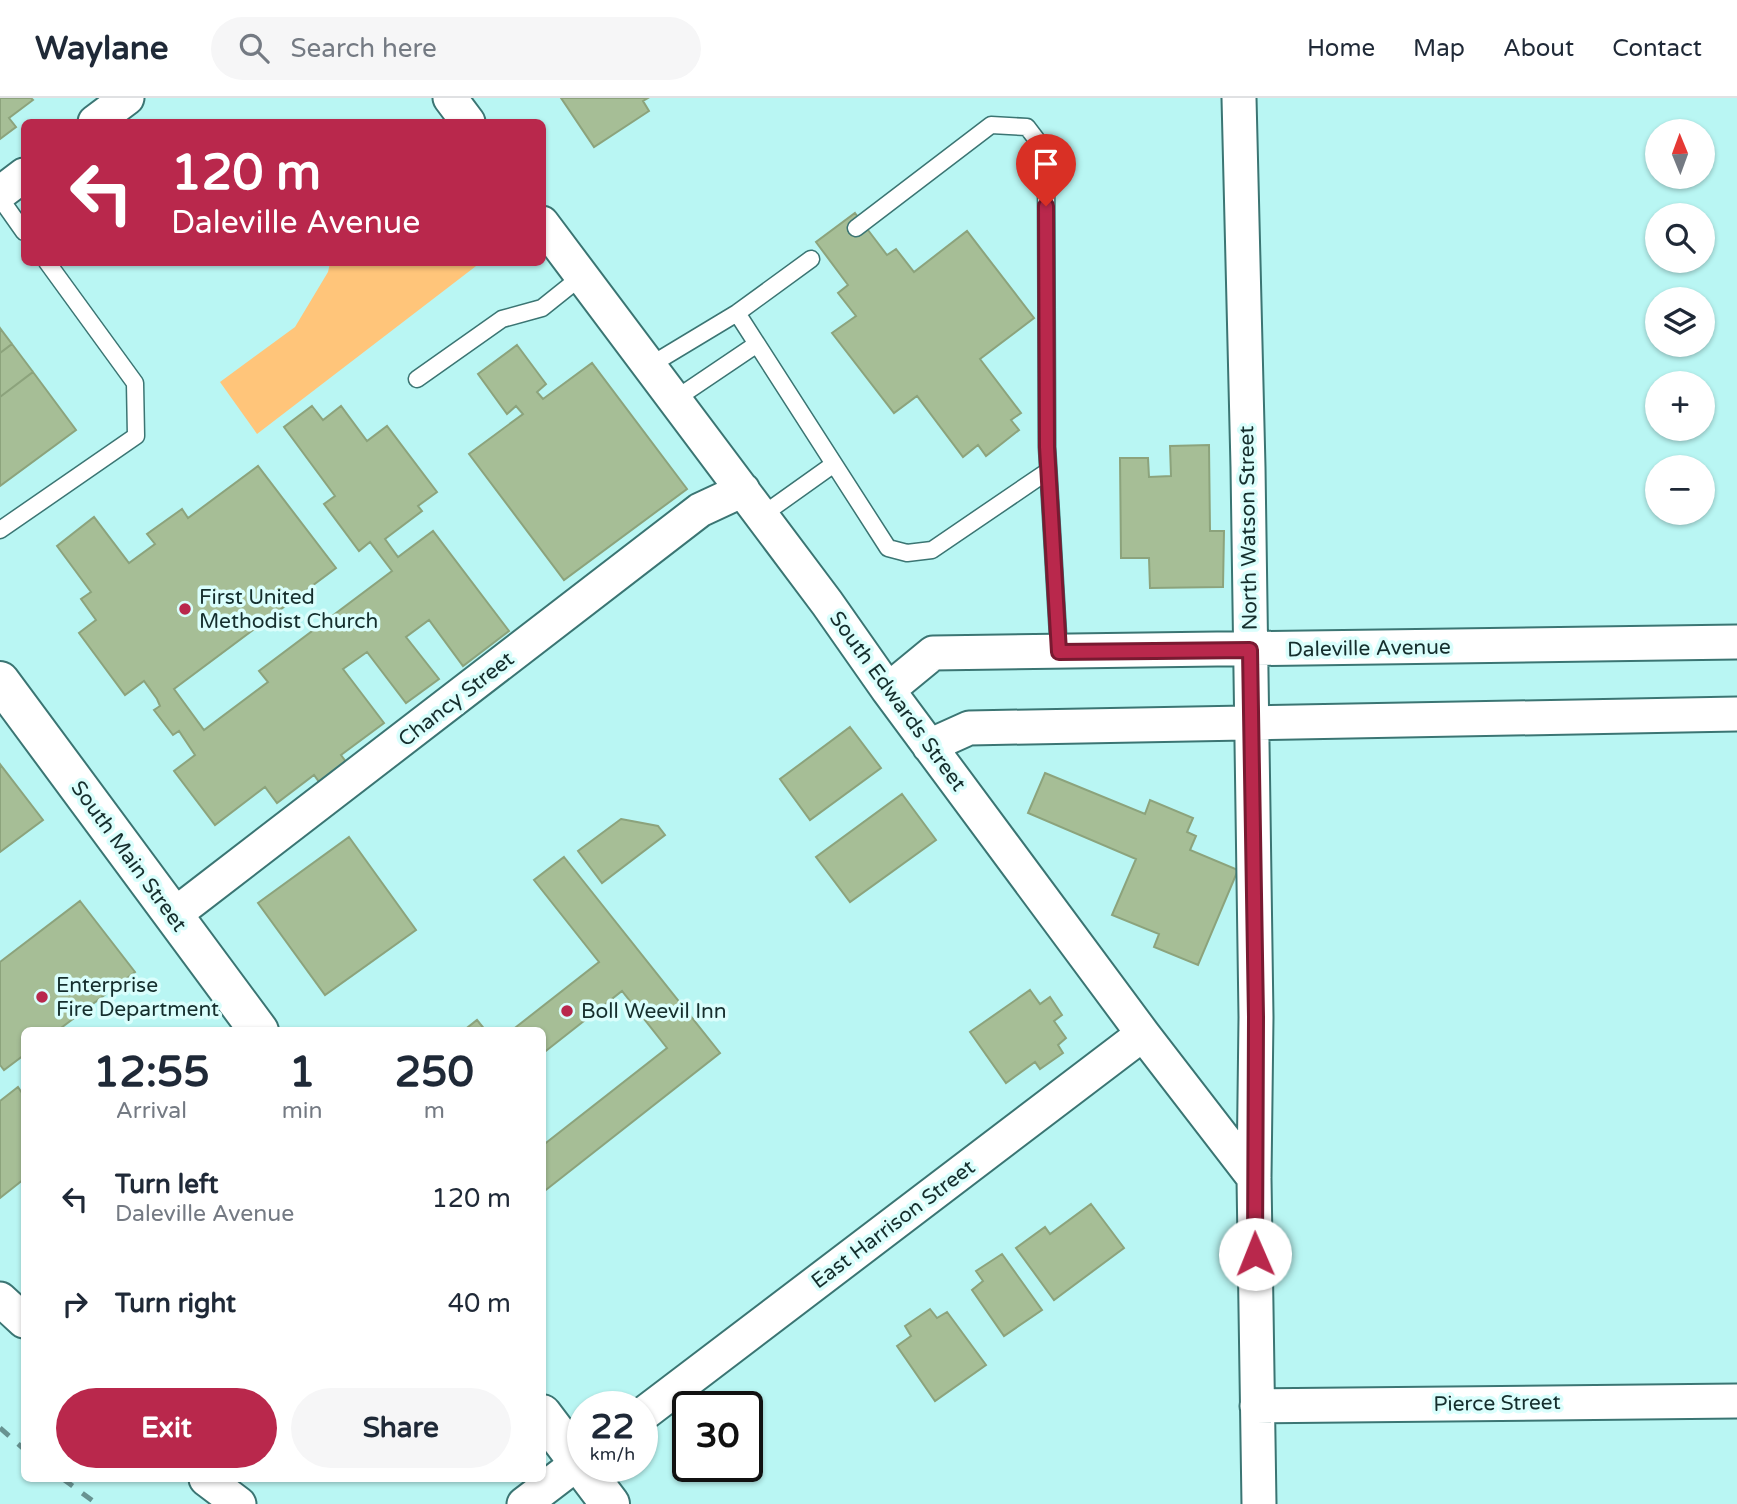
<!DOCTYPE html>
<html lang="en">
<head>
<meta charset="utf-8">
<style>
	body { margin:0; font-family:"Varela Round",sans-serif; background:#f6f6f7; color:#1f2937; height:100vh; display:flex; flex-direction:column; font-size:26px; white-space:nowrap }
	* { box-sizing:border-box; margin:0 }
	p { font-size:23px; color:#747a83 }
	.icon { flex:none; width:38px; height:38px; fill:none; stroke:currentColor; stroke-width:2; stroke-linecap:round; stroke-linejoin:round }
	.map { position:relative; flex:1; overflow:hidden }
	.details { position:absolute; left:21px; top:929px; width:525px; height:455px; display:flex; flex-direction:column; background:#fff; border-radius:10px; box-shadow:0 2px 5px #0004 }
	.details>* { flex:none }
	.top-card { position:absolute; left:21px; top:21px; width:525px; height:147px; border-radius:10px; box-shadow:0 2px 5px #0004; background:#b9284c; color:#fff; overflow:hidden }
	.needle { width:46px; rotate:359deg }
	.controls { position:absolute; left:1645px; top:21px; display:grid; gap:14px }
	.controls a { display:grid; place-items:center; width:70px; height:70px; border-radius:50%; background:#fff; box-shadow:0 2px 5px #0004; font-size:35px }
	.speed { position:absolute; left:567px; top:1293px; display:flex; gap:14px; font-size:35px; font-weight:700; text-align:center }
	.speed>* { display:grid; place-content:center; width:91px; height:91px; border-radius:50%; background:#fff; box-shadow:0 2px 5px #0004; line-height:1 }
	.speed small { font-size:18px; font-weight:400 }
	.speed .limit { border:4px solid #111; border-radius:10px; background:#fff; color:#111 }
	.pin { position:absolute; display:grid; place-items:center; width:60px; height:60px; color:#fff; margin:-72px -30px; border-radius:50% 50% 50% 0; rotate:-45deg; box-shadow:0 0 7px #0007 }
	.pin .icon { rotate:45deg }
	.me { position:absolute; width:77px; margin:-38px; rotate:359deg; stroke-linejoin:round; filter:drop-shadow(0 0 5px #0008) }
	.turn { display:flex; align-items:center; gap:24px; height:147px; padding:0 35px; font-size:32px }
	.turn .icon { width:91px; height:91px; stroke-width:2.5 }
	.turn b { display:block; font-size:49px; line-height:60px }
	.eta { display:flex; justify-content:space-evenly; align-items:center; height:119px; text-align:center }
	.eta b { font-size:42px; font-weight:700; line-height:49px }
	.cta { display:flex; gap:14px; margin-top:auto; padding:14px 35px }
	.cta a { flex:1; height:80px; border-radius:42px; background:#b9284c; color:#fff; font-size:28px; font-weight:700; line-height:80px; text-align:center }
	.cta a+a { background:#f6f6f7; color:#1f2937 }
	ul { padding:0; list-style:none }
	li { display:flex; align-items:center; gap:21px; height:105px; padding:0 35px }
	li div { flex:1 }
	li b { display:block; font-size:26px }
	li em { font-style:normal }
	header { display:flex; align-items:center; gap:42px; box-sizing:border-box; height:98px; padding:0 35px; background:#fff; border-bottom:2px solid #e0e1e3 }
	header strong { font-size:33px }
	nav { display:flex; gap:38px; margin-inline-start:auto; font-size:24px }
	.search { width:490px; height:63px; background:#f6f6f7; display:flex; align-items:center; gap:18px; box-sizing:border-box; padding:0 24px; border-radius:38px; color:#747a83; font-size:26px }
	.map>svg:first-child { display:block }
	.green { fill:#ffc57a }
	.building { fill:#a6be96; stroke:#8ca37c; stroke-width:2 }
	.lines { fill:none; stroke-linecap:round; stroke-linejoin:round }
	.service-casing { stroke:#3b7573; stroke-width:19 }
	.minor-casing { stroke:#3b7573; stroke-width:37 }
	.primary-casing { stroke:#3b7573; stroke-width:42 }
	.service { stroke:#fff; stroke-width:16 }
	.minor { stroke:#fff; stroke-width:33 }
	.primary { stroke:#fff; stroke-width:38 }
	.rail { stroke:#689391; stroke-width:5; stroke-dasharray:12 12; stroke-linecap:butt }
	.route-casing { stroke:#781a31; stroke-width:18 }
	.route { stroke:#b9284c; stroke-width:12 }
	.poi-dot { fill:#b9284c; stroke:#dafefc; stroke-width:2.5 }
	.labels { text-anchor:middle; stroke-width:7; stroke-linejoin:round; paint-order:stroke }
	.street-label { font-size:21px; fill:#152e2d; stroke:#dafefc }
	.poi-label { font-size:21px; fill:#152e2d; stroke:#dafefc; text-anchor:start }
</style>
</head>
<body>
<header>
<strong>Waylane</strong>
<div class="search"><svg class="icon" aria-label="search" viewBox="0 0 24 24"><circle cx="10" cy="10" r="6"/><path d="M15 15l6 6"/></svg>Search here</div>
<nav><a>Home</a><a>Map</a><a>About</a><a>Contact</a></nav>
</header>
<div class="map">
<svg width="1737" height="1406" viewBox="0 0 1737 1406">
	<rect width="100%" height="100%" fill="#b9f6f3"/>
	<path class="green" d="M330 165H480L257 336 220 284 295 229 328 174Z"/>
	<path class="building" d="M0 0H31L33 2 9 20 16 29 0 41Z
		M561 0H648L643 3 649 13 594 49Z
		M855 115 887 157 896 151 914 174 967 133 1034 220 980 261 1021 315 1011 322 1019 332 986 358 978 347 963 359 917 298 894 315 832 235 856 218 838 195 848 187 816 144Z
		M0 230 12 246 0 255Z
		M12 246 33 274 0 299V255Z
		M517 247 546 286 537 294 543 301 592 265 687 391 564 482 469 356 523 316 516 308 507 316 478 276Z
		M33 274 76 332 0 388V299Z
		M312 308 323 322 341 308 367 343 387 328 437 394 418 408 422 413 385 441 398 459 433 433 509 533 463 568 429 522 406 539 439 581 406 605 367 554 343 571 384 625 341 657 349 668 322 688 314 677 277 705 265 689 215 727 174 673 195 657 179 633 173 637 154 612 160 608 157 601 144 583 125 597 79 535 96 522 81 501 91 494 57 448 94 419 129 465 155 446 147 436 182 411 188 420 258 368 336 470 174 591 204 632 268 584 259 573 392 473 370 444 359 453 324 406 335 398 284 329Z
		M1209 347 1210 433H1224L1223 489 1150 490 1149 460H1121L1120 360H1148L1149 379 1171 378 1170 348Z
		M850 629 881 670 810 722 780 681Z
		M0 666 43 722 0 754Z
		M1045 675 1145 716 1150 702 1193 720 1187 734 1196 738 1190 752 1238 772 1198 867 1154 849 1159 836 1112 817 1136 761 1028 715Z
		M902 696 936 742 850 804 816 759Z
		M621 721 658 728 665 737 602 785 578 753Z
		M349 739 416 832 325 897 258 805Z
		M564 759 720 955 542 1095V1048L667 950 622 893 542 956V933H511L599 864 534 782Z
		M80 803 135 874 57 933H24V957L4 972 0 967V864Z
		M1030 892 1040 906 1050 899 1062 917 1054 923 1066 940 1058 947 1063 955 1040 971 1035 964 1006 985 970 934Z
		M477 922 486 933H463Z
		M18 989 24 998V1081L0 1100V1003Z
		M1091 1106 1124 1150 1054 1202 1016 1150 1045 1129 1050 1136Z
		M1002 1156 1042 1212 1004 1238 972 1192 983 1183 976 1173Z
		M930 1211 937 1220 947 1214 986 1267 935 1303 897 1248 911 1238 905 1228Z"/>
	<g class="lines">
		<defs>
			<path id="service" d="M0 100 24 134
				M856 130 991 27 1027 29 1046 54 1047 349 1059 554
				M737 215 888 450 907 455 932 452 1048 373
				M649 268 737 215 811 161
				M417 281 502 221 542 210 582 178
				M674 302 757 246
				M761 418 834 366
				M0 432 136 338 135 285 47 164"/>
			<path id="minor" d="M450 0 468 24
				M1239 0 1248 369 1256 919 1254 1080 1259 1406
				M95 24 127 0
				M0 95 24 77
				M542 125 827 505 888 592 1143 936 1254 1080
				M888 592 933 555 1737 544
				M929 648 969 630 1737 616
				M174 817 700 412 743 392
				M0 1201 24 1223
				M1257 1308 1737 1303
				M642 1317 1143 936
				M206 1381 239 1406
				M524 1406 583 1361"/>
			<path id="primary" d="M0 583 259 933
				M542 1316 610 1406"/>
		</defs>
		<use href="#service" class="service-casing"/>
		<use href="#minor" class="minor-casing"/>
		<use href="#primary" class="primary-casing"/>
		<use href="#service" class="service"/>
		<use href="#minor" class="minor"/>
		<use href="#primary" class="primary"/>
		<path class="rail" d="M0 1330 24 1351
			M63 1381 97 1406"/>
	</g>
	<g class="lines">
		<defs>
			<path id="route" d="M1046 108 1047 349 1059 554 1250 552 1256 919 1255 1156"/>
		</defs>
		<use href="#route" class="route-casing"/>
		<use href="#route" class="route"/>
	</g>
	<g class="poi-dot">
		<circle cx="185" cy="511" r="7"/>
		<circle cx="42" cy="899" r="7"/>
		<circle cx="567" cy="913" r="7"/>
	</g>
	<g class="labels">
		<g class="street-label">
			<text transform="translate(1248 430) rotate(-91)" y="7">North Watson Street</text>
			<text transform="translate(1369 550) rotate(-1)" y="7">Daleville Avenue</text>
			<text transform="translate(456 601) rotate(-38)" y="7">Chancy Street</text>
			<text transform="translate(898 603) rotate(54)" y="7">South Edwards Street</text>
			<text transform="translate(129 758) rotate(54)" y="7">South Main Street</text>
			<text transform="translate(893 1126) rotate(-37)" y="7">East Harrison Street</text>
			<text transform="translate(1497 1305) rotate(-1)" y="7">Pierce Street</text>
		</g>
		<g class="poi-label">
			<text x="199" y="506">First United<tspan x="199" dy="24">Methodist Church</tspan></text>
			<text x="56" y="894">Enterprise<tspan x="56" dy="24">Fire Department</tspan></text>
			<text x="581" y="920">Boll Weevil Inn</text>
		</g>
	</g>
</svg>
<div class="controls">
<a><svg class="needle" viewBox="-14 -14 28 28"><path d="M0-13l5 13h-10z" fill="#e53935"/><path d="M0 13l5-13h-10z" fill="#747a83"/></svg></a>
<a><svg class="icon" aria-label="search" viewBox="0 0 24 24"><circle cx="10" cy="10" r="6"/><path d="M15 15l6 6"/></svg></a>
<a><svg class="icon" aria-label="layers" viewBox="0 0 24 24"><path d="M12 4l9 5-9 5-9-5zM3 14l9 5 9-5"/></svg></a>
<a>+</a>
<a>−</a>
</div>
<div class="speed"><div>22<small>km/h</small></div><div class="limit">30</div></div>
<div class="pin" style="left:1046px;top:108px;background:#d93025"><svg class="icon" aria-label="arrive" viewBox="0 0 24 24"><path d="M6 21V4h12l-3 4 3 4H6"/></svg></div>
<svg class="me" style="left:1255px;top:1156px" viewBox="-20 -20 40 40"><circle r="19" fill="#fff"/><path d="M0-13L10 11 0 6-10 11z" fill="#b9284c"/></svg>
<div class="top-card">
<div class="turn"><svg class="icon" aria-label="left" viewBox="0 0 24 24"><path d="M17 20v-9H6M10 6l-5 5 5 5"/></svg><div><b>120 m</b>Daleville Avenue</div></div>
</div>
<section class="details">
<div class="eta">
<div><b>12:55</b><p>Arrival</p></div>
<div><b>1</b><p>min</p></div>
<div><b>250</b><p>m</p></div>
</div>
<ul>
<li><svg class="icon" aria-label="left" viewBox="0 0 24 24"><path d="M17 20v-9H6M10 6l-5 5 5 5"/></svg><div><b>Turn left</b><p>Daleville Avenue</p></div><em>120 m</em></li>
<li><svg class="icon" aria-label="right" viewBox="0 0 24 24"><path d="M7 20v-9h11M14 6l5 5-5 5"/></svg><div><b>Turn right</b></div><em>40 m</em></li>
</ul>
<div class="cta"><a>Exit</a><a>Share</a></div>
</section>
</div>
</body>
</html>
